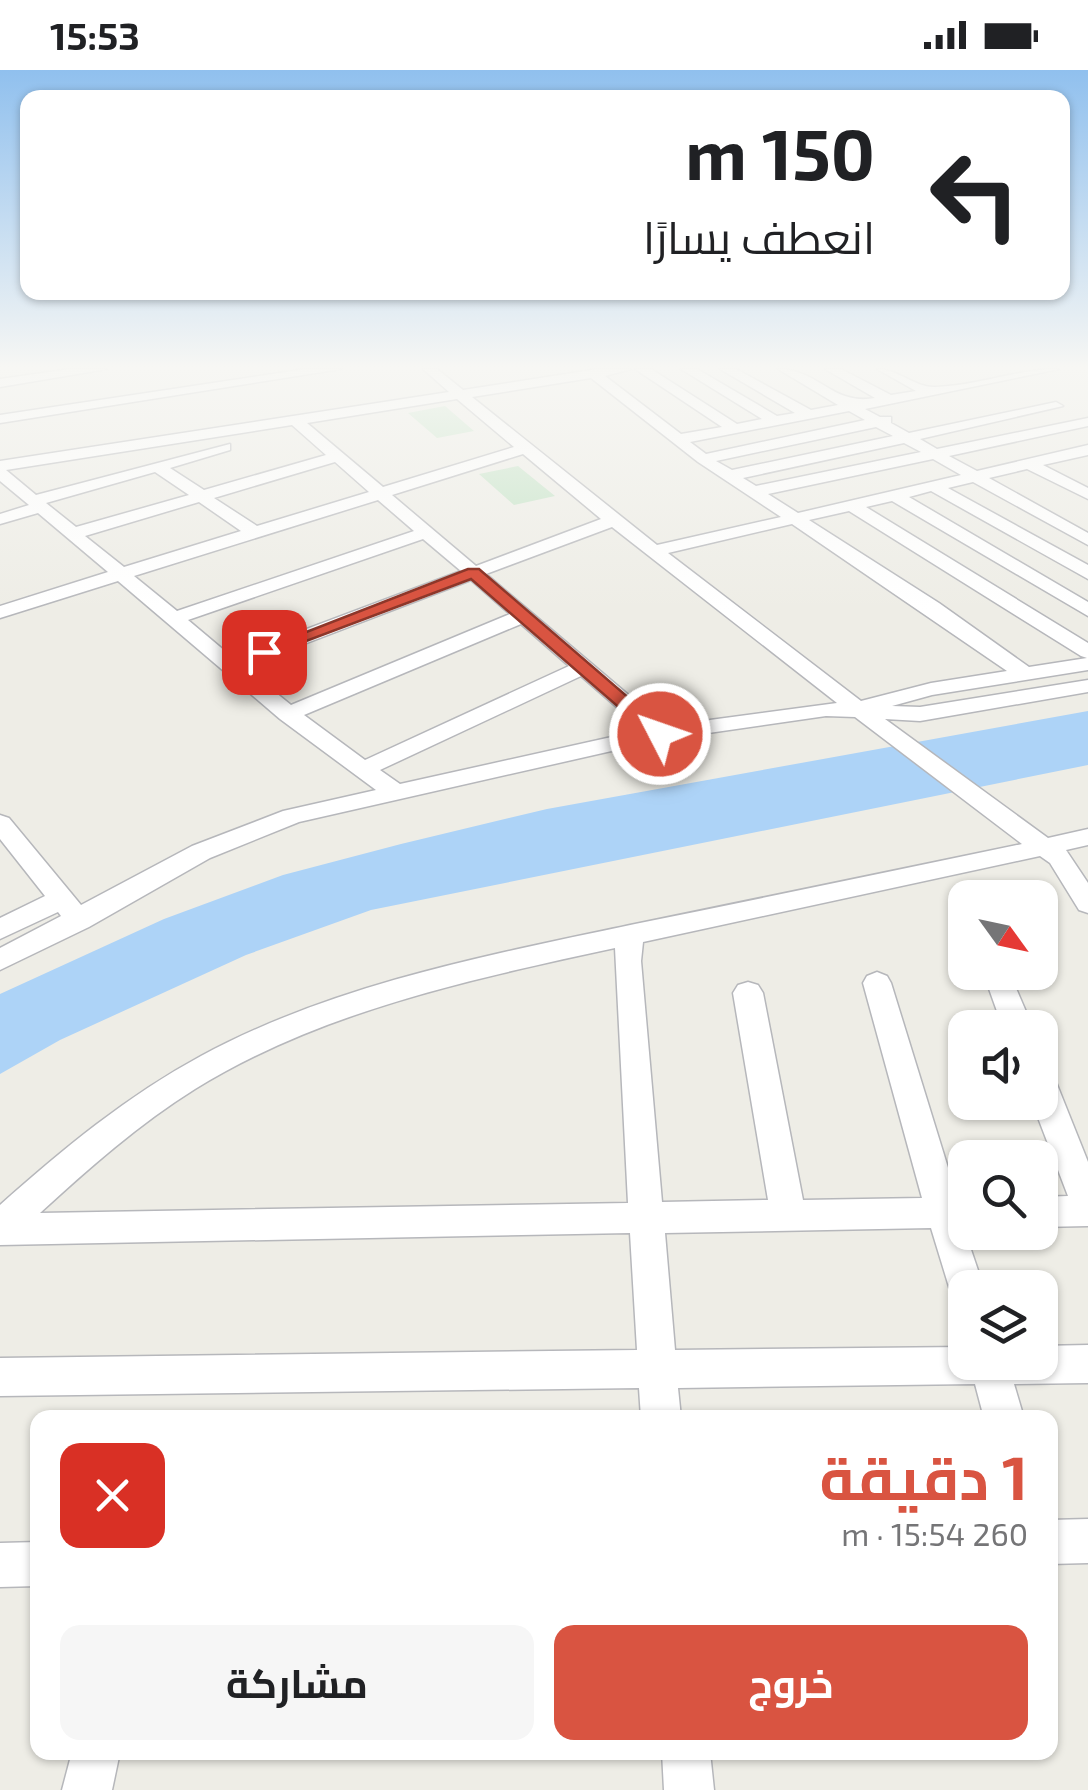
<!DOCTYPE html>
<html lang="ar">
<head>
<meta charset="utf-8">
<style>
	body { margin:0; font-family:"Exo 2",Cairo,sans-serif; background:#f6f6f6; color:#202124; direction:rtl; height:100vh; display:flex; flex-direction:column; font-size:38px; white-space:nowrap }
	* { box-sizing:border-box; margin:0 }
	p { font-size:32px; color:#757577 }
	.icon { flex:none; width:55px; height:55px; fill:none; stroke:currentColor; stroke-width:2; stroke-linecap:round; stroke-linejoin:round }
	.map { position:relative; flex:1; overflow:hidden; direction:ltr }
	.sheet { position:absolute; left:30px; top:1340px; width:1028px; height:350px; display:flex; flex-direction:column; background:#fff; border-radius:20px; box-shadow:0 2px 8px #0004; direction:rtl }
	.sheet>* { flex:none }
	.hud { position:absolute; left:20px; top:20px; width:1050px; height:210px; border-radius:20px; box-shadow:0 2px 8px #0004; direction:rtl; background:#fff; color:#202124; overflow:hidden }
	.needle { width:65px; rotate:123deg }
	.controls { position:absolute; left:948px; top:810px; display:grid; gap:20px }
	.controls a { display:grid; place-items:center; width:110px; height:110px; border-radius:20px; background:#fff; box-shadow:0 2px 8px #0004; font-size:50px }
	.pin { position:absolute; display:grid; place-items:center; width:85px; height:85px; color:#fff; margin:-42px; border-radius:20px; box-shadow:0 5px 15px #0006 }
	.me { position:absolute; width:110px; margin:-55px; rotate:311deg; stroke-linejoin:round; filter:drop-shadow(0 0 8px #0008) }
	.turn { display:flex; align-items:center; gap:35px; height:210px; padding:0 30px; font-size:45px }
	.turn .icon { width:130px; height:130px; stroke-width:2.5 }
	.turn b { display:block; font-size:70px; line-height:85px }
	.round { display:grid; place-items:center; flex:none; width:105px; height:105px; border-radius:20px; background:#f6f6f6 }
	.head { display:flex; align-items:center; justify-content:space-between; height:170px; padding:0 30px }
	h1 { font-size:60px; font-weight:700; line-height:75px; color:#d95441 }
	.primary-button { display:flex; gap:20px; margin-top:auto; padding:20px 30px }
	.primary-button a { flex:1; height:115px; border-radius:20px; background:#d95441; color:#fff; font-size:40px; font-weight:700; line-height:115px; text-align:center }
	.primary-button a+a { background:#f6f6f6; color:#202124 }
	.status { display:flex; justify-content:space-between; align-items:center; height:70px; padding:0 50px; background:#fff; direction:ltr }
	.status svg { height:28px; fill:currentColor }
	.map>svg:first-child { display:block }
	.green { fill:#c4e3c6 }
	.water { fill:#add3f7 }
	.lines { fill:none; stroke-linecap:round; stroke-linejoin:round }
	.minor-casing { stroke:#b6b7bb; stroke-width:3 }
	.minor { fill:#fff; fill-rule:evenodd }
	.route { fill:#d95441; stroke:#8d372a; stroke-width:2.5 }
</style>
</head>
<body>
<div class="status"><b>15:53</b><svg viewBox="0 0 49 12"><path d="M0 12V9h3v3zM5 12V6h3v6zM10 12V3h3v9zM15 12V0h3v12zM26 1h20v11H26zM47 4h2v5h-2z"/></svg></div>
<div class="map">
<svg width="1088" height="1720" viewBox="0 0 1088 1720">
	<rect width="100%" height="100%" fill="#eeede6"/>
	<path class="green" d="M445 336 474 361 437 368 408 343Z
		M518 396 555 426 514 435 479 404Z"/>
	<path class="water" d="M1088 641V695L371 840 246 885 60 970 0 1004V924L164 849 283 805 401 774 547 739Z"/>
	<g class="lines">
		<defs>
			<path id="minor" d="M70 299H107L0 317V309Z
				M306 299H341L0 353V345Z
				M423 299H437L463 320 598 299H631L605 306 681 364 722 357 635 299H651L737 354 762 349 681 299H697L777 346 795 343 720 299H736L811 340 838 335 778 299C819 299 832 336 875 328L825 299H841L891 325 916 321 877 299C898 299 916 318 935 317 977 316 1017 299 1059 299L865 339 880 347H891V353L909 363 1056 332 1063 336 920 369 937 379 1088 348V356L949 386 977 401 1088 375V385L1043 395 1088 418V429L1027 399 989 408 1088 463V475L973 412 948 418 1088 495V509L931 421 909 427 1088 532V546L892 431 866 437 1088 573V600L932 625 892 636 920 637 1088 610V622L920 651 885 649 1048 768 1088 759V775L1066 780 1088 813V843L1079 840 1050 793 1040 786 643 872 641 891 662 1132 768 1130 733 923 738 915 748 912 758 915 763 923 803 1130 922 1128 863 913 867 906 877 902 887 906 891 913 957 1127H965V1162L984 1218H965V1235L953 1230 931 1158 665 1163 675 1280 965 1277V1292H1040V1276L1088 1275V1313L1014 1314 1024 1348H984L975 1314 678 1318 681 1348H641L639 1318 0 1326V1288L637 1280 630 1163 0 1175V1135C63 1079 127 1026 201 986 334 914 489 885 635 854 764 828 893 801 1022 774L855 647 826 646 660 670 299 752 210 788 89 857 0 900V878L61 846 58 842 0 869V848L45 826 0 769V745L9 748 81 835 192 776 283 741 376 720 280 649 118 511 0 548V536L108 502 38 443 0 454V444L29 435 0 411V391L449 322ZM591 308 698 392 781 447 657 475 472 327ZM457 329 514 377 383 417 307 353ZM849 341 865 350 706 384 690 372ZM292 355 326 385 204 420 170 398 230 380V374L36 425 6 400ZM876 357 893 366 732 400 716 391ZM904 373 921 382 756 416 743 408ZM523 384 601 449 476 496 392 425ZM933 389 961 405 798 443 768 424ZM335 392 369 422 257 456 214 428ZM155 402 189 425 76 457 46 433ZM378 430 414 461 177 541 134 506ZM199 432 241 461 124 497 85 466ZM849 441 1081 586 1087 588 1029 597 939 533 809 450ZM792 454 1007 601 931 613 861 631 668 483ZM612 457 837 633 665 656 486 504ZM423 469 461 501 232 587 188 550ZM471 510 510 544 291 635 244 597ZM521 554 569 596 365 690 304 645ZM581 606 643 660 400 714 380 700ZM615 878 628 1133 40 1143C89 1098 139 1054 195 1019 321 941 472 909 615 878Z
				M1002 905 1012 909 1033 958H1003L988 916 992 909Z
				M1040 1000 1051 1003 1056 1012 1088 1092V1156L1040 1157V1127L1068 1126 1032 1032H1040Z
				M1088 1449V1493L1050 1494V1450Z
				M38 1472V1516L0 1517V1473Z
				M72 1682H120L112 1720H62Z
				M662 1682H710L714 1720H664Z"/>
		</defs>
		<use href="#minor" class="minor-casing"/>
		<use href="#minor" class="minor"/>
	</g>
	<linearGradient id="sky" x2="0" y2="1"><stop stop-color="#90c0ee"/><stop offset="0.55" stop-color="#f7f7f4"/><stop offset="1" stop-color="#f7f7f4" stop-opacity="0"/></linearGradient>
	<rect width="1088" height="540" fill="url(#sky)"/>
	<path class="route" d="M468 499H479L666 660V667H653L471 509 269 585 255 582Z"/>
</svg>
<div class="controls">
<a><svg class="needle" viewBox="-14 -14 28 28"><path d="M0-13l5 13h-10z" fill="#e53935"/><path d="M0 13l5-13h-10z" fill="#757577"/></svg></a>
<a><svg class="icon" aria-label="sound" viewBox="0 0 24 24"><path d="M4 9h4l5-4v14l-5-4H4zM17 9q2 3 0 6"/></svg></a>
<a><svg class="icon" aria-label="search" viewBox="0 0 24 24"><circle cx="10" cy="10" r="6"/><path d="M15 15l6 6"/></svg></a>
<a><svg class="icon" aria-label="layers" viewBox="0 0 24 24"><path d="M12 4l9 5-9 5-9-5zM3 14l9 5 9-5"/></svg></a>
</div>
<div class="pin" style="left:264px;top:582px;background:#d93025"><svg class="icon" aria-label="arrive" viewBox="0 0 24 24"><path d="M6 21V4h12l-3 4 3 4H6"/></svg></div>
<svg class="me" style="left:660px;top:664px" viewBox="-20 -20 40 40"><circle r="17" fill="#d95441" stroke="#fff" stroke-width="3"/><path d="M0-11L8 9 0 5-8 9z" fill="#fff"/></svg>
<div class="hud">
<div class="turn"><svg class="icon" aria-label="left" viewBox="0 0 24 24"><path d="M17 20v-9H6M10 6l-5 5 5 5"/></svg><div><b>150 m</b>انعطف يسارًا</div></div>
</div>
<section class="sheet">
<div class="head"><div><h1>1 دقيقة</h1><p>260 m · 15:54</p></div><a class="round" style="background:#d93025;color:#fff"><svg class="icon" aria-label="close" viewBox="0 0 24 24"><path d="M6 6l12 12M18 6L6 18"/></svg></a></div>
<div class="primary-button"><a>خروج</a><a>مشاركة</a></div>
</section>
</div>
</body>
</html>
